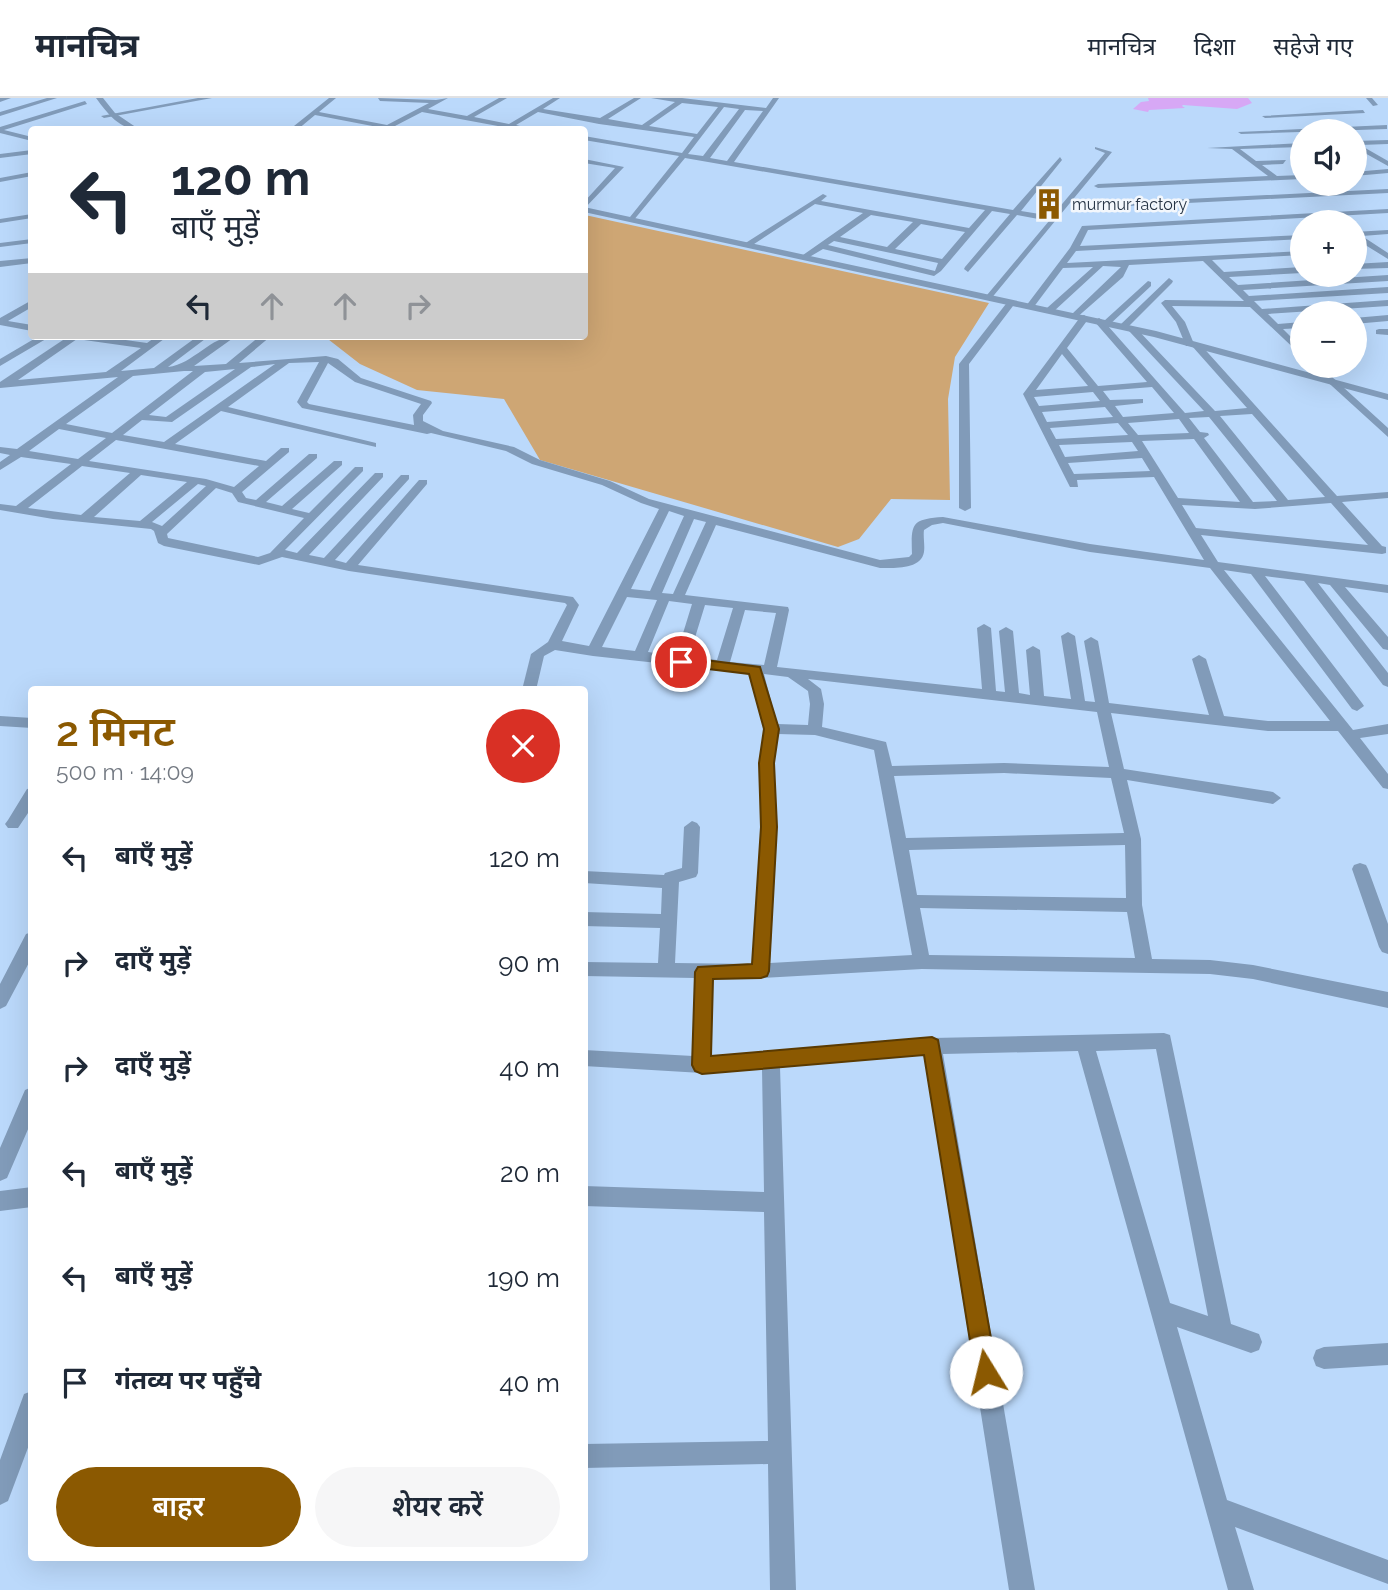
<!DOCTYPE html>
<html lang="hi">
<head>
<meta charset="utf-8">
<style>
	body { margin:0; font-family:Raleway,"Noto Sans Devanagari",sans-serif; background:#f6f6f7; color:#1f2937; height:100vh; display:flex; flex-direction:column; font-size:26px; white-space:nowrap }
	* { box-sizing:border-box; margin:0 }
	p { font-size:23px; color:#747a83 }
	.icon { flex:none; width:38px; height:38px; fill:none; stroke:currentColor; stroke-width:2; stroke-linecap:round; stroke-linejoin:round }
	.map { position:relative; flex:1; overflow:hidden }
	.side { position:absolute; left:28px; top:588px; width:560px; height:875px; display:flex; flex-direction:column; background:#fff; border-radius:7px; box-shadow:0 7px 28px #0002 }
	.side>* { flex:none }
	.banner { position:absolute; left:28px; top:28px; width:560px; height:214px; border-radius:7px; box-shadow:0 7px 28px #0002; background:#fff; color:#1f2937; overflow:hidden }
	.tools { position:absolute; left:1290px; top:21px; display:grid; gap:14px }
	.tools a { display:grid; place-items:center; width:77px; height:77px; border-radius:50%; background:#fff; box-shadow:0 7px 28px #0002; font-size:35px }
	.pin { position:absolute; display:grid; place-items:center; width:60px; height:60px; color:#fff; margin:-30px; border:4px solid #fff; border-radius:50%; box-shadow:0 2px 7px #0007 }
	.me { position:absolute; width:77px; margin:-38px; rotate:351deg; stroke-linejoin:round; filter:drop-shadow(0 0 5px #0008) }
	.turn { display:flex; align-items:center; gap:24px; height:147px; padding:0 28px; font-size:32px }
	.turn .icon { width:91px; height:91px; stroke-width:2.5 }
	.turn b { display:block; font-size:49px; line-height:60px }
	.lanes { display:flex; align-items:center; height:66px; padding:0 28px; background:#0003; justify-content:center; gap:35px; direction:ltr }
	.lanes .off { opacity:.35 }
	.round { display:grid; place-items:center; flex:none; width:74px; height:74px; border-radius:37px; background:#f6f6f7 }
	.head { display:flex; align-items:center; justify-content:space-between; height:119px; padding:0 28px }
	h1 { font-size:42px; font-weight:600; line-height:52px; color:#8b5901 }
	.primary-button { display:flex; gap:14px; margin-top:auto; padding:14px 28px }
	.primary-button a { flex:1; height:80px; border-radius:42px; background:#8b5901; color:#fff; font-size:28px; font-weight:600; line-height:80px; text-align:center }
	.primary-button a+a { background:#f6f6f7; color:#1f2937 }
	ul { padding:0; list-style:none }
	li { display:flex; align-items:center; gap:21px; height:105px; padding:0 28px }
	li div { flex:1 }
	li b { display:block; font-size:26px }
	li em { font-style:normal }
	header { display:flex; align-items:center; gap:42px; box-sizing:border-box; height:98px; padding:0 35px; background:#fff; border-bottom:2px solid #e0e1e3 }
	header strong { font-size:33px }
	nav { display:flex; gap:38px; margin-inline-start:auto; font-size:24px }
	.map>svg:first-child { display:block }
	.green { fill:#cea674 }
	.water { fill:#d7a8f5 }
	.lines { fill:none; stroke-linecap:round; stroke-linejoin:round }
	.minor { fill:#819bb9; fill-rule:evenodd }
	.tertiary { fill:#819bb9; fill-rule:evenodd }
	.route { fill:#8b5901; stroke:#5a3a01; stroke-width:2 }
	.labels { text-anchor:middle; stroke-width:5; stroke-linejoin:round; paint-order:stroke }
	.far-poi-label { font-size:16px; fill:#263445; stroke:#f3f7fc; text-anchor:start }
</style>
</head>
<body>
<header>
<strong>मानचित्र</strong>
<nav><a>मानचित्र</a><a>दिशा</a><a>सहेजे गए</a></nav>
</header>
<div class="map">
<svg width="1388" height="1492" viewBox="0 0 1388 1492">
	<rect width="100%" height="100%" fill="#bbd9fb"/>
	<path class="green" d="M585 117 989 205 955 259 948 301 950 402 891 401 859 441 838 449 540 362 504 301 417 292 360 266 324 238H584Z"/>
	<path class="water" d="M1148 0H1248L1252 5 1237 11 1183 7 1182 8 1185 10 1149 12 1148 14 1133 11 1141 4 1149 3Z"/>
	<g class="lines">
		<path class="minor" d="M0 0H11L0 4Z
			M47 0H57L0 18V14Z
			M198 0H212L104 20 101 18Z
			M329 0H336L319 14 387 27 429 5 380 3 378 0 436 2 448 0 428 11 467 18 499 0H507L474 19 509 26 553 0H560L543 11 600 20 634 0H641L608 21 642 27 675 4 651 0H682L766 10 773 0H779L734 64 1013 112 1060 59 1062 62 1021 113 1052 118 1105 55 1095 51V49L1112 54 990 202 986 199 987 197 1049 123 1017 117 968 174 964 171 965 169 1010 116 992 113 941 173 934 178 823 151 806 161H803V157L863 115 815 106 751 148 744 146 823 96 827 98 821 103 969 130 985 112 685 60 633 123 630 119 679 58 584 42V38L682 55 694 39 599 26 538 14 516 27 536 32H519L422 14 395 28 408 32 388 31 315 17 297 32H289ZM682 5 718 9 697 36 649 28ZM724 9 739 11 703 58 688 56ZM745 12 763 13 727 63 710 60ZM871 117 913 124 887 149 840 139ZM921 126 965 134 942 161 895 151ZM834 143 938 165 935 173 828 147Z
			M1366 0H1372L1378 7 1373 8Z
			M85 3 87 6 4 32 32 39V43L0 35V29Z
			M1363 12 1365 15 1265 20 1262 18Z
			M1387 27V31L1241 36 1238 34Z
			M1388 42V46L1360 47 1388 63V68L1354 49V43Z
			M1302 45V49L1240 51 1256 63 1286 62 1283 66 1262 67 1277 78 1302 77V81L1098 90 1094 88 1098 86 1268 78 1232 51 1207 50Z
			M32 52V56L0 60V56Z
			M584 61 624 69 584 111V104L615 70 584 65Z
			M1388 71V75L1354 78V74Z
			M32 74V78L0 84V80Z
			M1388 91V95L1088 110 1084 108 1088 106Z
			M1388 111V115L1088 132 1080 148 1302 137V141L1076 153 1067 165 1302 153V157L1212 162 1224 174 1302 169V175L1229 179 1238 187 1388 177V183L1243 192 1249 198 1388 189V195L1254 203 1262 211 1388 202V208L1268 216 1278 226 1302 224V230L1283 231 1302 250V258L1250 209 1172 208 1185 224 1194 246H1200L1337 398 1388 394V400L1342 404 1382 448 1386 449V455L1382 456 1201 437 1218 464 1388 487V495L1345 489 1388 539V552L1383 551 1330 487 1318 485 1388 575V589L1383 587 1304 483 1265 478 1362 605 1364 608 1357 613 1352 611 1251 476 1224 472 1353 632 1388 626V636L1360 640 1388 676V691L1383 690 1338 633H1268L1111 615 1124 671 1273 694 1281 700 1273 706 1127 682 1141 741 1142 807 1152 861 1210 862 1253 867 1388 894V910L1253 881 1210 876 922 871 761 880H713L711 958 932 940 1164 935 1170 937 1231 1226 1259 1236 1262 1244 1259 1252 1251 1255 1177 1229 1227 1402 1388 1462V1486L1235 1429 1254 1492H1228L1078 953 943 956 1035 1492H1009L924 957 780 969 796 1492H770L768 1366 584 1370V1346L768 1343 764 1114 584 1108V1088L764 1094 762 970 702 975 584 968V952L693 958 695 880 584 878V864L658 865 660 830 584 828V814L661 816 662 790 584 785V773L664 777 665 775 682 770 684 729 692 723 697 725 700 729 698 775 696 779 679 784 675 865 753 866 761 728 760 665 764 631 749 575 593 558 555 552 544 558 536 592H522L531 556 548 544 567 507 565 505 349 473 282 459 259 467 164 448 158 445 154 433 151 431 53 421 0 412V406L16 408 71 366 21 359 0 372V364L10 357 0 355V349L17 351 118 279 0 290V284L69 238H97L147 245 157 238H168L121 273 154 270 198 238H209L168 269C194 266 210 238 236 238L194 268 226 266 260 238H271L239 265 326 258 338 261 361 280 431 303 432 305 423 317V323L443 333 514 349 540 362 610 383 649 401 880 462 909 459 912 456C911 426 911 421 943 419L1090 446 1204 462 1154 379 1077 382 1078 389H1070L1023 296 1081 218 1084 217 1089 220 1067 250 1098 288 1147 284 1094 223 1099 220 1104 223 1148 183 1151 184V188L1108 228 1185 315 1204 313 1129 233V229H1135L1215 313 1247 310 1192 248H1186L1176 224 1161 205 1165 202 1244 203 1203 163 1129 167 1123 179 1075 221 1070 218 1072 216 1121 169 1103 168 1053 214H1047V210L1093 169 1063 170 1033 210 1026 208 1070 150 1082 128ZM77 241 141 250 106 274 18 282ZM1062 256 1088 288 1036 292ZM319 264 297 304 302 310 427 336 431 335 506 353 532 366 602 387 641 405 659 411 589 548 562 543 579 507 573 499 358 467 427 386V382H419L346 465 335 462 409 381V377H401L324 460 309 457 383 379V375H375L297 455 285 452 363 373V369H355L309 415 292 411 342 367V363H334L282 408 266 404 317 360V356H309L256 402 246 400 242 394 289 354V350H281L266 363 175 346 221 313 376 349V345L228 309 289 265ZM328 265 355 284 421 306 413 317 414 327 309 306 307 304ZM275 266 164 344 123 337 142 322 172 324 251 269ZM235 271 166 319 149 317 205 274ZM184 273H193L112 335 66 326 133 278ZM1152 289 1174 315 1123 319 1115 308 1143 305V301L1110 302 1103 293ZM1093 294 1100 303 1039 308 1034 299ZM1105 309 1113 319 1047 324 1042 314ZM1252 316 1325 399 1288 402 1220 318ZM1209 319 1277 403 1253 404 1204 340 1209 337 1208 335 1200 334 1189 320ZM1179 321 1189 335 1138 337 1128 325ZM1118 325 1128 337 1056 341 1050 330ZM59 331 106 340 78 361 29 353ZM1194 341 1240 404 1178 400 1142 343ZM116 342 259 368 234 389 206 381 89 363ZM1132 344 1138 353 1065 359 1059 347ZM1142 360 1150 373 1074 376 1068 365ZM82 368 130 375 81 417 28 410ZM141 377 187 384 140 423 94 419ZM198 386 206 388 162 428 152 424ZM216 390 232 395 238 404 304 420 270 455 258 459 168 440 167 436ZM1331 405 1368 447 1196 430 1182 407 1255 411ZM669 413 684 418 650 493 631 491ZM694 421 706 424 673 496 662 495ZM943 425 1090 454 1210 470 1330 623H1268L1224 618 1206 561 1199 557 1192 561 1209 617 1109 605 1098 543 1091 539 1084 543 1095 604 1085 603 1075 538 1068 534 1061 538 1071 601 1044 598 1040 552 1033 548 1026 552 1030 597 1019 595 1013 533 1006 529 999 533 1005 594 996 593 991 530 984 526 977 530 982 591 777 569 789 512 788 509 685 497 716 427 880 470C893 470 921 472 924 454 925 447 923 438 924 432L932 427ZM627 499 657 502 635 553 602 549ZM669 503 692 506 676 558 648 554ZM705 507 733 510 717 562 689 559ZM745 512 776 515 764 567 730 564ZM764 576 788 579 808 593 810 606 808 627 777 626ZM808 581 1097 614 1109 669 1004 665 892 668 886 644 822 629 824 606 821 591ZM778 636 815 637 874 652 912 857 770 865 777 728 774 665ZM1004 675 1111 680 1124 735 906 740 894 678ZM1125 747 1126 800 917 797 909 752ZM920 810 1127 814 1135 860 929 857ZM1156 951 1208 1218 1170 1205 1096 953Z
			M32 116V120L0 125V121Z
			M1388 132V136L1362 138 1388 155V161L1354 140V134Z
			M32 141V145L0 149V145Z
			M32 160V165L0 169V163Z
			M1388 164V170L1354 171V166Z
			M1169 180 1173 183 1172 185 1126 231H1120V227Z
			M32 202V209L8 223 32 227V233L0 227V220Z
			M1009 202 1016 204 969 266 971 410 965 413 959 410V266Z
			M1388 217V223L1354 226V220Z
			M1379 231H1388V237L1376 236V232Z
			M39 238H51L0 268V261Z
			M1310 268H1320L1388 330V339Z
			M0 618 32 620V630L0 628Z
			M32 690V709L18 730H8L5 726 8 722 27 691Z
			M1360 765 1366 767 1368 771 1388 826V856L1382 854 1379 849 1352 771 1354 767Z
			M32 834V859L6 908 0 911V886L26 836Z
			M32 989V1022L7 1080 0 1083V1050L25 992Z
			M32 1089V1109L0 1113V1093Z
			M1388 1245V1267L1324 1271 1316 1268 1313 1260 1316 1252 1324 1249Z
			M32 1293V1339L8 1403 0 1407V1362L24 1296Z"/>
		<path class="tertiary" d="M96 0H103L115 15 140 32C120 32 107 15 96 0Z
			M584 109 1156 233 1388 296V302L1154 239 584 114Z"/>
	</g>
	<path class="route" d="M681 559 760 569 779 631 774 665 777 729 769 873 767 878 761 880 713 881 711 958 932 939 938 942 997 1274 994 1282 986 1286 978 1282 975 1274 924 957 702 976 695 973 692 967 695 874 698 869 752 866 761 729 759 665 764 631 749 576 676 567V561Z"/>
	<defs>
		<symbol id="building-bare" viewBox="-9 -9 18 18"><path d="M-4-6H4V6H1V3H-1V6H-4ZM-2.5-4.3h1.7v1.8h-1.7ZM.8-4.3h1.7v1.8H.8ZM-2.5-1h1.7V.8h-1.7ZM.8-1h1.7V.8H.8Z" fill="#8b5901" stroke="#f3f7fc" stroke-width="2.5" paint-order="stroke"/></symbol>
	</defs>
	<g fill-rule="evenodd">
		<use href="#building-bare" x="1027" y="84" width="44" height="44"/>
	</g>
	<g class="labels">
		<g class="far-poi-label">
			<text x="1072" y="112">murmur factory</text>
		</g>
	</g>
</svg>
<div class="tools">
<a><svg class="icon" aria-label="sound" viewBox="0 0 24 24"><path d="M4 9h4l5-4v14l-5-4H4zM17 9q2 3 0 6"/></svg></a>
<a>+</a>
<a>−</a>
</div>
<div class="pin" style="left:681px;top:564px;background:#d93025"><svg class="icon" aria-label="arrive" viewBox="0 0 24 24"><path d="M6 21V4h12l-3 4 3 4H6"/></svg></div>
<svg class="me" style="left:986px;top:1274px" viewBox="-20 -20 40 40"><circle r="19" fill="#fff"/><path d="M0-13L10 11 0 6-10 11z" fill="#8b5901"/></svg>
<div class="banner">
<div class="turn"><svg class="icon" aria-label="left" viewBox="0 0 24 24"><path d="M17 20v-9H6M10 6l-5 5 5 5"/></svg><div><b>120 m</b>बाएँ मुड़ें</div></div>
<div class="lanes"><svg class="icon" aria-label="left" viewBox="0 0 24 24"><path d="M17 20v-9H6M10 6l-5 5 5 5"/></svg><svg class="icon off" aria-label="ahead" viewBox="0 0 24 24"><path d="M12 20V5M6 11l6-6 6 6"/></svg><svg class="icon off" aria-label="ahead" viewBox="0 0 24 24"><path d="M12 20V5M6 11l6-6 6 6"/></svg><svg class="icon off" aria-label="right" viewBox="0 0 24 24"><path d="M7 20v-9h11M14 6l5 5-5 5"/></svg></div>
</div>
<section class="side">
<div class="head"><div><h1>2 मिनट</h1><p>500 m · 14:09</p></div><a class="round" style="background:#d93025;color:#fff"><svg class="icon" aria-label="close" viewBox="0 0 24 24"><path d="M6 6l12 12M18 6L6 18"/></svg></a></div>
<ul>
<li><svg class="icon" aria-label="left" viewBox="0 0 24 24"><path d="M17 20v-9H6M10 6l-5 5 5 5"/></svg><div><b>बाएँ मुड़ें</b></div><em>120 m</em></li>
<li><svg class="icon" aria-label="right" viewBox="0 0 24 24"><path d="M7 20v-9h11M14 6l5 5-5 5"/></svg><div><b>दाएँ मुड़ें</b></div><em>90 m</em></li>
<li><svg class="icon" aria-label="right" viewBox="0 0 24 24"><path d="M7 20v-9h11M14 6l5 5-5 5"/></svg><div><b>दाएँ मुड़ें</b></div><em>40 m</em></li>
<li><svg class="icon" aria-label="left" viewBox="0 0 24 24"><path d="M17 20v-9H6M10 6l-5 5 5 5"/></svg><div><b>बाएँ मुड़ें</b></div><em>20 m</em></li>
<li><svg class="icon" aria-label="left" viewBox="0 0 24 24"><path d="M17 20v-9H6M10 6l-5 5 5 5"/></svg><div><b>बाएँ मुड़ें</b></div><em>190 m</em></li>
<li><svg class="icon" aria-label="arrive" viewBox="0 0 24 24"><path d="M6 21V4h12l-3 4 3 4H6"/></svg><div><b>गंतव्य पर पहुँचे</b></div><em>40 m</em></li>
</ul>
<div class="primary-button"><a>बाहर</a><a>शेयर करें</a></div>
</section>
</div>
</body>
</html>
